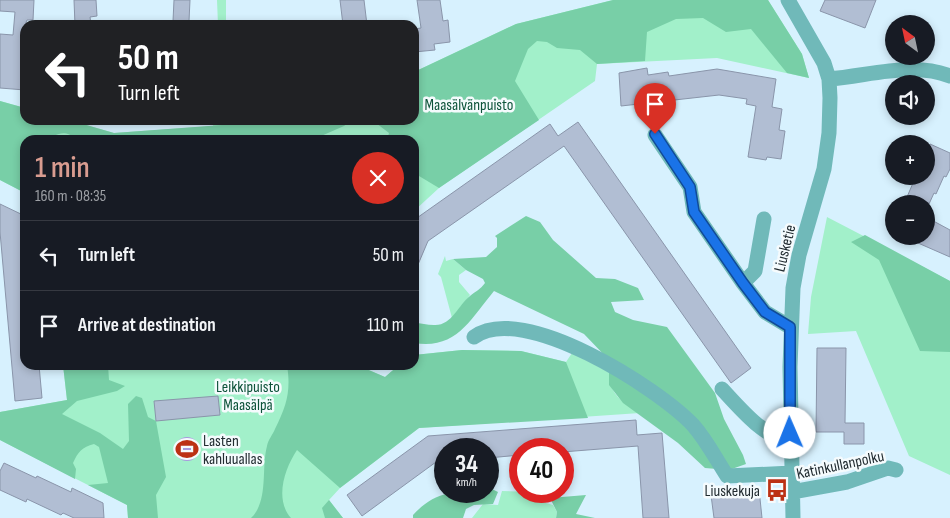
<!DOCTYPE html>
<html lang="en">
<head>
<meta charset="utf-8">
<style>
	body { margin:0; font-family:"Sofia Sans Condensed",sans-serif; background:#20242c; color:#f1f3f6; height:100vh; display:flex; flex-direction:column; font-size:19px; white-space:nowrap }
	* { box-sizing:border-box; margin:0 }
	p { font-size:16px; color:#9ea1a6 }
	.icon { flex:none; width:28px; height:28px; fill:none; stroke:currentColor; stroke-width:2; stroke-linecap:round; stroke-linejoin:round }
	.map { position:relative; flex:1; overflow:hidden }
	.side { position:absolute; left:20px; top:135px; width:399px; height:235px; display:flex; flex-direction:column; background:#171b24; border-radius:15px; box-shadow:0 2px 8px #0003 }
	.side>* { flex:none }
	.top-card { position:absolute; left:20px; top:20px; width:399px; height:105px; border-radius:15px; box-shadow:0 2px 8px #0003; background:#202124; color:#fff; overflow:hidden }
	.needle { width:32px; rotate:327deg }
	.tools { position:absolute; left:885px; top:15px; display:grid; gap:10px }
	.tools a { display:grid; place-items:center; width:50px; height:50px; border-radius:50%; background:#171b24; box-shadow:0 2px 8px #0003; font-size:25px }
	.speed { position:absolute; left:434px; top:438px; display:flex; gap:10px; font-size:25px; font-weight:700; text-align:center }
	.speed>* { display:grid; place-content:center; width:65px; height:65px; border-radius:50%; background:#171b24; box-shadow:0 2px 8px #0003; line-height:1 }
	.speed small { font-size:12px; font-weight:400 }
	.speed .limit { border:8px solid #d22; background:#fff; color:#111 }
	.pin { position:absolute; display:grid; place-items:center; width:42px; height:42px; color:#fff; margin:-51px -21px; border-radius:50% 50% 50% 0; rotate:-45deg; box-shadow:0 0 5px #0007 }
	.pin .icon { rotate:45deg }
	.me { position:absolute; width:55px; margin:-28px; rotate:359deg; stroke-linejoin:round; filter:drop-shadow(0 0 4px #0008) }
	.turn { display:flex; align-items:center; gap:18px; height:105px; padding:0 15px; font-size:22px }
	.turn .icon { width:65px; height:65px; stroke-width:2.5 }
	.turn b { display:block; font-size:35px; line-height:42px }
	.round { display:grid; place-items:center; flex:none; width:52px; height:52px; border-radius:26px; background:#20242c }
	.head { display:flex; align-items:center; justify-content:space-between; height:85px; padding:0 15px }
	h1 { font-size:30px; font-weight:600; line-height:38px; color:#d99c90 }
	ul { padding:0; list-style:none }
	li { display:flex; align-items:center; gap:15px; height:70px; padding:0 15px; border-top:1px solid #363941 }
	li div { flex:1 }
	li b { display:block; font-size:19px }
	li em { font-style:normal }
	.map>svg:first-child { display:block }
	.green { fill:#a2f0ca }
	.forest { fill:#78cfa7 }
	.water { fill:#a999df }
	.building { fill:#b1bed3; stroke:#8a95aa }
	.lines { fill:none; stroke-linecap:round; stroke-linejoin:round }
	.minor { stroke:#70b9b9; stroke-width:15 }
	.route-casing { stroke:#114b97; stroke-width:12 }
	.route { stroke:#1a73e8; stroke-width:9 }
	.labels { text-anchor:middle; stroke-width:5; stroke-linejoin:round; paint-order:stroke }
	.park-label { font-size:16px; fill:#0d533a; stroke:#f5fbfd }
	.street-label { font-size:16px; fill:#222c31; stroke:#f5fbfd }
	.poi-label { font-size:16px; fill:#222c31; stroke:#f5fbfd; text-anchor:start }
</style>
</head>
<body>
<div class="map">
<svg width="950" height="518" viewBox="0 0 950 518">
	<rect width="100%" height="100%" fill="#d7f1fe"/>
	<path class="green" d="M217 0H226V25H218Z
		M613 0H768L802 54 809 78 717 58 597 64 595 81 439 188 414 211V140H25V193L0 180V101L25 108V120H69L114 133 213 126 214 120H414V72L516 24Z
		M827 217 950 281V475L909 456 856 331 808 334 811 297Z
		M445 256 446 261 453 259 466 270 459 275V282L470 295 452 318 441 277 438 274Z
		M462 350 521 351 566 362 572 353 609 372C609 394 622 402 640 413L419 428 340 488 329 500 343 518H128L127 505 0 440V412L67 400 63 365H357L385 377 399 365H414V355Z
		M502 491 538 492 546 503 553 505 557 512 556 518H472L483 504 498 505Z"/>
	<path class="forest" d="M613 0H768L802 54 809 78 787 73 751 29 726 32 703 18 676 19 647 32 645 61 597 64 580 50 557 48 547 42 537 41 528 49 515 81 539 120 439 188 414 173V140H387L389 133 372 120H414V72L516 24Z
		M0 101 25 108V120H69L114 133 222 125V120H352L344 126 312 140H79C60 127 60 136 41 140 37 141 30 140 25 140V193L0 180Z
		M526 216 540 222 553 240 596 278 615 279 638 288 644 300 611 302 615 312 633 320 667 327 715 393 724 419 743 455 746 464 729 470 705 468 678 443 623 403 609 385V360L584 334 494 291C470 320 456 350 414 343V323C421 323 427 325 434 325 452 326 458 305 470 296 476 291 480 290 485 283L483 279 466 270 453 259 486 257 497 247V238L495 236Z
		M865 235 950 281V352L920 351 879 260 851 242Z
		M462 350 521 351 566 362 588 418 419 428 340 488 297 450C285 468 274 499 291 518H251C269 501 261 468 267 446 268 440 273 434 275 429 287 405 291 391 287 365H357L385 377 399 365H414V355Z
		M63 365H108L109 380 125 386 117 391 77 401 62 414 100 433 123 449 129 441 128 404 136 396 142 398 148 417 156 421 166 477 156 495 158 518H128L127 505 88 485 108 483 99 447 94 444C82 447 78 452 73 463L76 469 75 479 0 440V412L67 400Z
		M488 487 498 492 493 504 474 505 466 509 463 518H413V515C436 490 456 491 488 491Z
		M586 495 576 514 595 518H556L557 512 550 498Z
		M329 500 343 518H325L322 508Z"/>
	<path class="water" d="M175 449a12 12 0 1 1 24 0a12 12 0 1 1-24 0Z"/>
	<path class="building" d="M0 0H34L33 20H27L25 25 22 63H25V90L0 88V34L13 35 15 12 0 11Z
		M74 0H96L97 16 90 17 91 25H75Z
		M174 0H190L189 21H173Z
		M340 0H364L367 25H343Z
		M417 0H440L443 21 448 20 450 42 434 44 435 50 414 52V29L421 28Z
		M825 0H876L865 28 820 11Z
		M647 68 648 75 668 72 669 76 717 69 776 79 772 107 782 109 779 130 785 131 781 159 767 157 766 160 748 157 756 106 746 104 747 99 719 95 621 106 619 73Z
		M578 122 751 368 731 383 564 146 428 241 414 274V220L550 124 558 136Z
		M930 144 950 153V169L946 177 944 176 936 194 934 193 929 204H904L916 176H926V152Z
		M0 204 25 216V365H39L42 398 15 401 0 232Z
		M926 217 950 230V257L902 236H926Z
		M817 348H846L845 423H864V444H844V432H816Z
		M218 396 220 415 156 421 154 401Z
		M636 420 637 435 662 433 669 518H643L638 446 562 452V449H520V455L488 458V449H445V461L436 462 362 516 347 495 428 436Z
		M4 463 36 478 37 476 71 492 72 488 103 503 104 518H74L63 513 61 515 27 499 26 502 0 490V471Z
		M759 489 762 518H714L711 495Z"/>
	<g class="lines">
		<path class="minor" d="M788 0 824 63 829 79 830 98 829 133 824 169 799 255 793 288 790 367 793 518
			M829 79C869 76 913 61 950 76
			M655 135 690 187 694 212 743 283 765 312 790 327
			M743 283 755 271 764 219
			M474 337C522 301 658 388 693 425 707 441 716 459 727 476L792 473
			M722 389C745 414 759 431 791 445
			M792 492 847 482 888 468 896 470"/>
	</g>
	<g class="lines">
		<defs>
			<path id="route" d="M655 134 690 187 694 212 743 283 765 312 790 327V433"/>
		</defs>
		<use href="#route" class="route-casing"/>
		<use href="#route" class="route"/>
	</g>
	<defs>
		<symbol id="stadium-bare" viewBox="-9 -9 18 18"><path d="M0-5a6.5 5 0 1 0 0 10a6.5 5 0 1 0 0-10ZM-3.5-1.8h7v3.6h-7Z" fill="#bc3114" stroke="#f5fbfd" stroke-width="2.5" paint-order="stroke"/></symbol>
		<symbol id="bus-bare" viewBox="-9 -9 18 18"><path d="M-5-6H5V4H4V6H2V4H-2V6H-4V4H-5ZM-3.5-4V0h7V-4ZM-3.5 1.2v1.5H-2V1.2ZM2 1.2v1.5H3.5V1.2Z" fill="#bc3114" stroke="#f5fbfd" stroke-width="2.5" paint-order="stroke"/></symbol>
	</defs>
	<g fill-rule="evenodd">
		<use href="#stadium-bare" x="171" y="433" width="32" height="32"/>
		<use href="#bus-bare" x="761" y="474" width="32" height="32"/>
	</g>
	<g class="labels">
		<g class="park-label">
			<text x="469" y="110">Maasälvänpuisto</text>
			<text x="248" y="392">Leikkipuisto<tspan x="248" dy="18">Maasälpä</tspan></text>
		</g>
		<g class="street-label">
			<text transform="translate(784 248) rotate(-76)" y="6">Liusketie</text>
			<text transform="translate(840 464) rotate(-12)" y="6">Katinkullanpolku</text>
		</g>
		<g class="poi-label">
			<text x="203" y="446">Lasten<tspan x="203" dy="18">kahluuallas</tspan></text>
			<text x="760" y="496" text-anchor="end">Liuskekuja</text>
		</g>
	</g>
</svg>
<div class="tools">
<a><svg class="needle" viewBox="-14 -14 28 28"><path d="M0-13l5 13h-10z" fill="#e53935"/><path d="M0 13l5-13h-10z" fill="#9ea1a6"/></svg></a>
<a><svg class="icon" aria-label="sound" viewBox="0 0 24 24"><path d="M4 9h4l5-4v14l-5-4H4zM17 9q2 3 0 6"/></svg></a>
<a>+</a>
<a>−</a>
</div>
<div class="speed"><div>34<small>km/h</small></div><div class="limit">40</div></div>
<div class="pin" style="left:655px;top:134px;background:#d93025"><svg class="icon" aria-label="arrive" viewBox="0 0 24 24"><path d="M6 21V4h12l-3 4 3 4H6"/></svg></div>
<svg class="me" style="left:790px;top:433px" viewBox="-20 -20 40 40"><circle r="19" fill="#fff"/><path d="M0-13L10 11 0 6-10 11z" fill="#1a73e8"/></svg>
<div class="top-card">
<div class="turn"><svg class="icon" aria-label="left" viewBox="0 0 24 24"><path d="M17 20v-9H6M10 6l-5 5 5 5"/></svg><div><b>50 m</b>Turn left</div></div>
</div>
<section class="side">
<div class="head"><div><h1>1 min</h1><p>160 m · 08:35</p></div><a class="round" style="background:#d93025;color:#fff"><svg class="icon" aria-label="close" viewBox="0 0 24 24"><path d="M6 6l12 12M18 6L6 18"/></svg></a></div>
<ul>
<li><svg class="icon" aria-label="left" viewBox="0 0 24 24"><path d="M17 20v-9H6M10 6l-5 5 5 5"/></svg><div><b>Turn left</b></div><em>50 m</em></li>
<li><svg class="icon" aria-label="arrive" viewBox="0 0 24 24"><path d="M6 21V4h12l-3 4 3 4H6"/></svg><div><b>Arrive at destination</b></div><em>110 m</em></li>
</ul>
</section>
</div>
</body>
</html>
